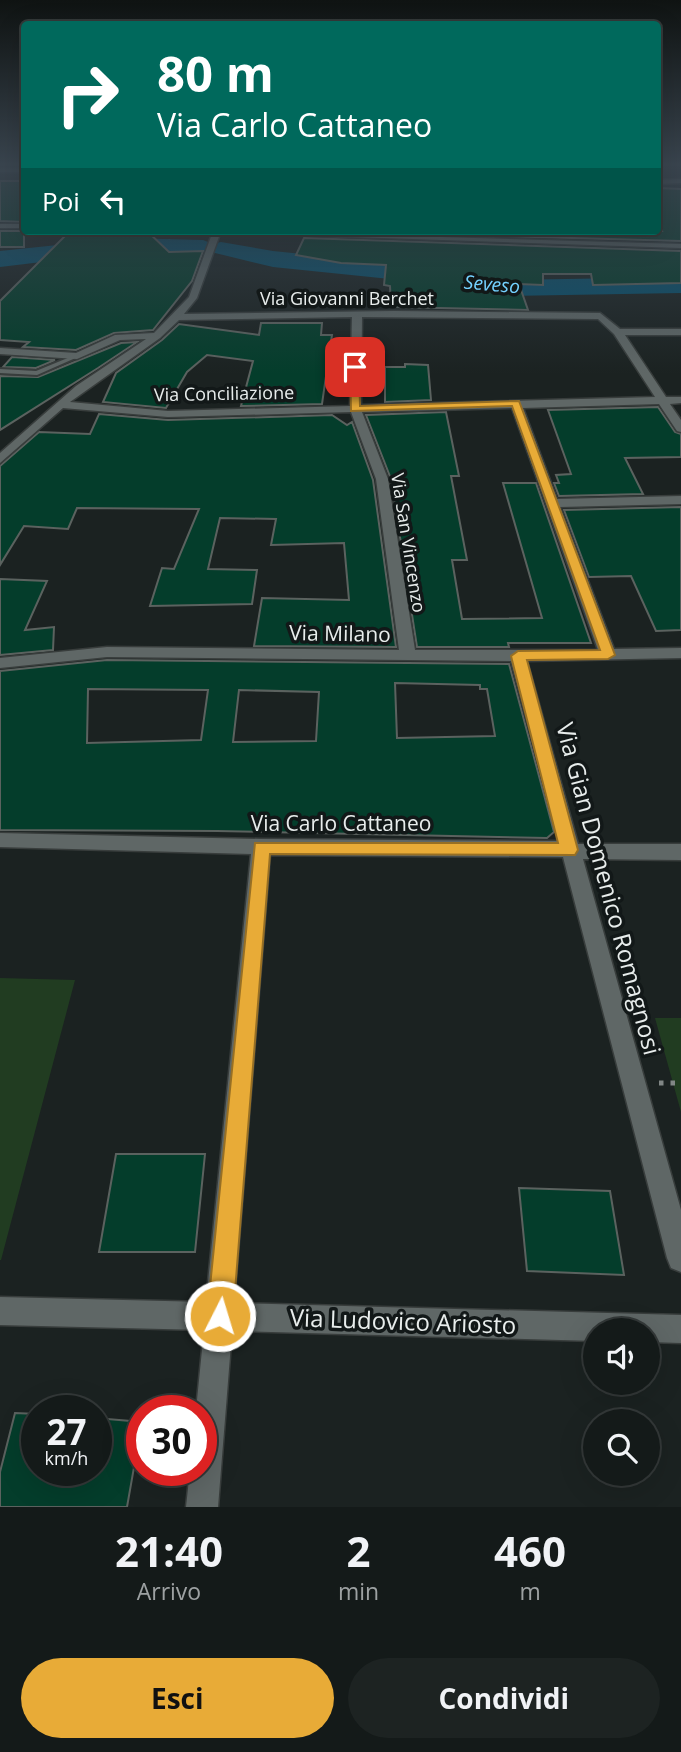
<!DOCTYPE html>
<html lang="it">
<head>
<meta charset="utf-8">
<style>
	body { margin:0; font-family:"Open Sans",sans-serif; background:#1d2322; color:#f1f3f6; height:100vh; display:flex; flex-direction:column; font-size:26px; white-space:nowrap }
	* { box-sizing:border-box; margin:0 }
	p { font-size:23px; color:#9da1a2 }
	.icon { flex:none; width:38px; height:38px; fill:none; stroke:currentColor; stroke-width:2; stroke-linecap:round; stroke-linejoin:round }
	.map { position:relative; height:1507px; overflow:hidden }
	.drawer { display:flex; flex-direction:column; background:#141a19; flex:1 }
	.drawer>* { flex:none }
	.banner { position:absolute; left:21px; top:21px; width:640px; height:214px; border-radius:7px; box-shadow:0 7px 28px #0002,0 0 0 2px #333838; background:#00695c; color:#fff; overflow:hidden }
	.tools { position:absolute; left:583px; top:1318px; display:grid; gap:14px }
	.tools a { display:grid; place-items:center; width:77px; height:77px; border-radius:50%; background:#141a19; box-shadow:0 7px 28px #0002,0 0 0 2px #333838; font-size:35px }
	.speed { position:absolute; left:21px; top:1395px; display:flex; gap:14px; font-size:35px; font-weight:700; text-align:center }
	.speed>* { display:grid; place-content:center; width:91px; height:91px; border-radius:50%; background:#141a19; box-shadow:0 7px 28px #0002,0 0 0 2px #333838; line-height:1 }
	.speed small { font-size:18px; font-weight:400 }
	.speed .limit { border:10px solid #d22; background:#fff; color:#111 }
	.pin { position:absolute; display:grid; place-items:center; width:60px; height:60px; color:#fff; margin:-30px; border-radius:14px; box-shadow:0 4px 10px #0006 }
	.me { position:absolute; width:77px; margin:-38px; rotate:5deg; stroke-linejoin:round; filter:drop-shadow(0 0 5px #0008) }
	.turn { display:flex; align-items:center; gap:24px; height:147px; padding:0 21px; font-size:32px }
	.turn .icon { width:91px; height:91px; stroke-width:2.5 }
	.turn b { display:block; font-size:49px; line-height:60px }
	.then { display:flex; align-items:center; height:66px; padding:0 21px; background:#0003; gap:14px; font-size:26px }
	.eta { display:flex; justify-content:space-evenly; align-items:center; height:119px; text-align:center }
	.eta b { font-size:42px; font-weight:700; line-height:49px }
	.action { display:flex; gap:14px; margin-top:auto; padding:14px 21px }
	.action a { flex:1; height:80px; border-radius:42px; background:#e8ab37; color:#111; font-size:28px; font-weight:700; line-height:80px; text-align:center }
	.action a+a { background:#1d2322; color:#f1f3f6 }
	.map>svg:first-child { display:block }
	.green { fill:#213c21 }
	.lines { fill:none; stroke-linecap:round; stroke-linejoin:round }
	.stream { stroke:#4a7f93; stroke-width:3.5 }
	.river { fill:#07506d; fill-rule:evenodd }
	.building { fill:#043d2b; stroke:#5b625f; stroke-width:2; fill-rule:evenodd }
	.service-casing { stroke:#383d3c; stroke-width:4 }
	.minor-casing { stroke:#383d3c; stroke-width:3 }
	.tertiary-casing { stroke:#383d3c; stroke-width:3 }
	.path { stroke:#818786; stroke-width:5; stroke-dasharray:4.5 7; stroke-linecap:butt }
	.service { fill:#5f6766; fill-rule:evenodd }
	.minor { fill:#5f6766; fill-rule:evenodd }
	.tertiary { fill:#5f6766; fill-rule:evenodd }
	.route { fill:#e8ab37; stroke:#976f24; stroke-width:2 }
	.labels { text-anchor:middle; stroke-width:7; stroke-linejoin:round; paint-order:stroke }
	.far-street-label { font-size:18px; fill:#e8edec; stroke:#121818 }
	.far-water-label { font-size:19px; font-style:italic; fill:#74d1ff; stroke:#121818 }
	.street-label { font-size:21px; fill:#e8edec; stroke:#121818 }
	.near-street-label { font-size:24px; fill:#e8edec; stroke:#121818 }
</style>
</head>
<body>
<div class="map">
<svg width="681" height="1507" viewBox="0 0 681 1507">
	<rect width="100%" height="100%" fill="#1b2221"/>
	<path class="green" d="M0 978 75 980 1 1260H0Z
		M655 1018H681V1112Z"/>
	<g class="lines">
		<path class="stream" d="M166 245 169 241"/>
		<path class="river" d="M125 238 203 240 213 244 221 242 273 251 390 263 507 280 681 277V293L507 296 390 279 273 267 211 252H125L0 267V251Z"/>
	</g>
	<path class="building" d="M0 181H24V222L0 221Z
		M658 188 681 189V241L320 231H662L658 222Z
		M24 231V247H0V231Z
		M70 231H147L169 252 203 251 192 281 153 330 114 333 76 350 23 347 29 342 0 340V301Z
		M304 238 681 251V283L593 285 591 274H543V285L519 284 528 310 391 307 390 286 384 285 386 265 341 263 296 255Z
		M261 323H322L321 335H332L322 404 241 406 253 361 207 355 187 372 166 408 103 402 116 373 162 340 179 324 259 335Z
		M137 342 98 368 0 430V376L38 377 121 343Z
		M12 357 55 360 36 368 3 367Z
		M405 364 428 365 431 400 385 402V367H405Z
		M658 407 675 432 681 434V457L625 458 643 494 559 496 554 483H559L556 475 571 474 548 410Z
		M446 412 459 476H451L467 560H452L462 619 542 618 503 483H536L591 643H508L509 647H417L391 479 366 415Z
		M99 414 168 420 332 415 347 425 352 422 373 480 396 647 254 646 262 598 349 600 344 543 271 545 276 519 220 518 208 569 257 570 252 604 150 606 162 568 174 569 199 509 77 508 68 529 24 526 0 565V466L39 432 90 434Z
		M681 507V630L656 631 631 576 589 577 564 510Z
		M0 579 47 581 25 630 54 627 53 650 0 655Z
		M107 660 509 664 554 832 547 838 217 831 0 830V671ZM395 683 480 685V689H487L495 736 397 738ZM88 689 208 690 201 740 87 743ZM239 690 319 692 316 741 233 742Z
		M116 1154H205L195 1252H99Z
		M519 1188 610 1191 624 1275 527 1271Z
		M15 1413 37 1414V1470H96V1418L142 1422 127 1507H0V1472Z"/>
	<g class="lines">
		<defs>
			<path id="service" d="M75 355 80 356 37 375 0 373V369L36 371Z"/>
			<path id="minor" d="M0 168H24V172H0Z
				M213 231H221L197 298 184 314 394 311 600 313 620 329H681V335H625L666 397H681V403L670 404 681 420V432L677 431 659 404 523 408 557 499 681 496V504L560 507 614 649 681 648V658L527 661 578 844H681V860L583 859 681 1210V1272L671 1268 667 1258 563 857 270 855 234 1303 681 1315V1343L648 1342V1330H595V1341L232 1331 218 1507H186L190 1470H201V1410H196L204 1330 0 1325V1297L206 1302 251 854 0 847V833L261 839 559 841 511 661 107 657 0 668V658L107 647 399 650 376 479 351 412 168 417 63 408 0 463V453L76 386 146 339 120 340 77 359 0 354V348L76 353 115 335 154 333 189 297ZM352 317 350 406 168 411 70 402 160 338 179 320ZM362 317 598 319 614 334 655 397 361 405ZM512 408 598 650H415L388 479 362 412Z
				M228 231 681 244V248L232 233Z"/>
			<path id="tertiary" d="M681 179V183L658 184V180Z
				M0 224H24V228H0Z"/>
		</defs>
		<use href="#service" class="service-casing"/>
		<use href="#minor" class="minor-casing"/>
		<use href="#tertiary" class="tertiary-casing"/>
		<path class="path" d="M659 1083H681"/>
		<use href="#service" class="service"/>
		<use href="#minor" class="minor"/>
		<use href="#tertiary" class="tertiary"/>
	</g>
	<linearGradient id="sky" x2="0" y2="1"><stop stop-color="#0f1312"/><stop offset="0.44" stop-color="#39444e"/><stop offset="1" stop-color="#39444e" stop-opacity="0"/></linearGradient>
	<rect width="681" height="374" fill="url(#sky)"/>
	<path class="route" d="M355 364 359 367 360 406 519 401 615 655 608 659 527 660 578 850 575 855 270 854 233 1316 229 1325 220 1329 211 1325 207 1316 255 843H558L511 656 518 651 600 650 512 406 351 411 350 367Z"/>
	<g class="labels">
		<g class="far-street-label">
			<text x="347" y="305">Via Giovanni Berchet</text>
			<text transform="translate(224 394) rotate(-1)" y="6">Via Conciliazione</text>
			<text transform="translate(408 543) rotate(81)" y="6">Via San Vincenzo</text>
		</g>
		<g class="far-water-label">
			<text transform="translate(492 284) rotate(5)" y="7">Seveso</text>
		</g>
		<g class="street-label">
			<text transform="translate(340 634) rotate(1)" y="7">Via Milano</text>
			<text x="341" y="831">Via Carlo Cattaneo</text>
		</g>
		<g class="near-street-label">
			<text transform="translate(608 889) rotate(75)" y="8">Via Gian Domenico Romagnosi</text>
			<text transform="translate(403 1322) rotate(2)" y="8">Via Ludovico Ariosto</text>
		</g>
	</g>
</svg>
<div class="tools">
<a><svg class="icon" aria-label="sound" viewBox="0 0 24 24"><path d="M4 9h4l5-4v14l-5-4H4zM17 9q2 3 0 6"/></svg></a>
<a><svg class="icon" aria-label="search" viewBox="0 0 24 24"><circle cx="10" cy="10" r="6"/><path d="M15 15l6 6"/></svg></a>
</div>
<div class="speed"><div>27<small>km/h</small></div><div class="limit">30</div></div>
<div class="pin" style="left:355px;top:367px;background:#d93025"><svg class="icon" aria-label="arrive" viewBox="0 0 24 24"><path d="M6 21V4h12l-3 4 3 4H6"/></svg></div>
<svg class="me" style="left:220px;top:1316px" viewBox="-20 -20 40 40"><circle r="17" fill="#e8ab37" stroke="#fff" stroke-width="3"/><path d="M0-11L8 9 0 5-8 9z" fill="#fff"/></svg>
<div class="banner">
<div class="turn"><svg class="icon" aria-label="right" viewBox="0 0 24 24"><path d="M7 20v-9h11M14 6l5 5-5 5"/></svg><div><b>80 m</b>Via Carlo Cattaneo</div></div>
<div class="then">Poi<svg class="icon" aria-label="left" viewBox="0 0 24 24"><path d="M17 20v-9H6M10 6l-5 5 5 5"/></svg></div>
</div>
</div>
<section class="drawer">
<div class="eta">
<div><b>21:40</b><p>Arrivo</p></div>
<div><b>2</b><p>min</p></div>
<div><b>460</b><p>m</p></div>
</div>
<div class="action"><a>Esci</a><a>Condividi</a></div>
</section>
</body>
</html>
